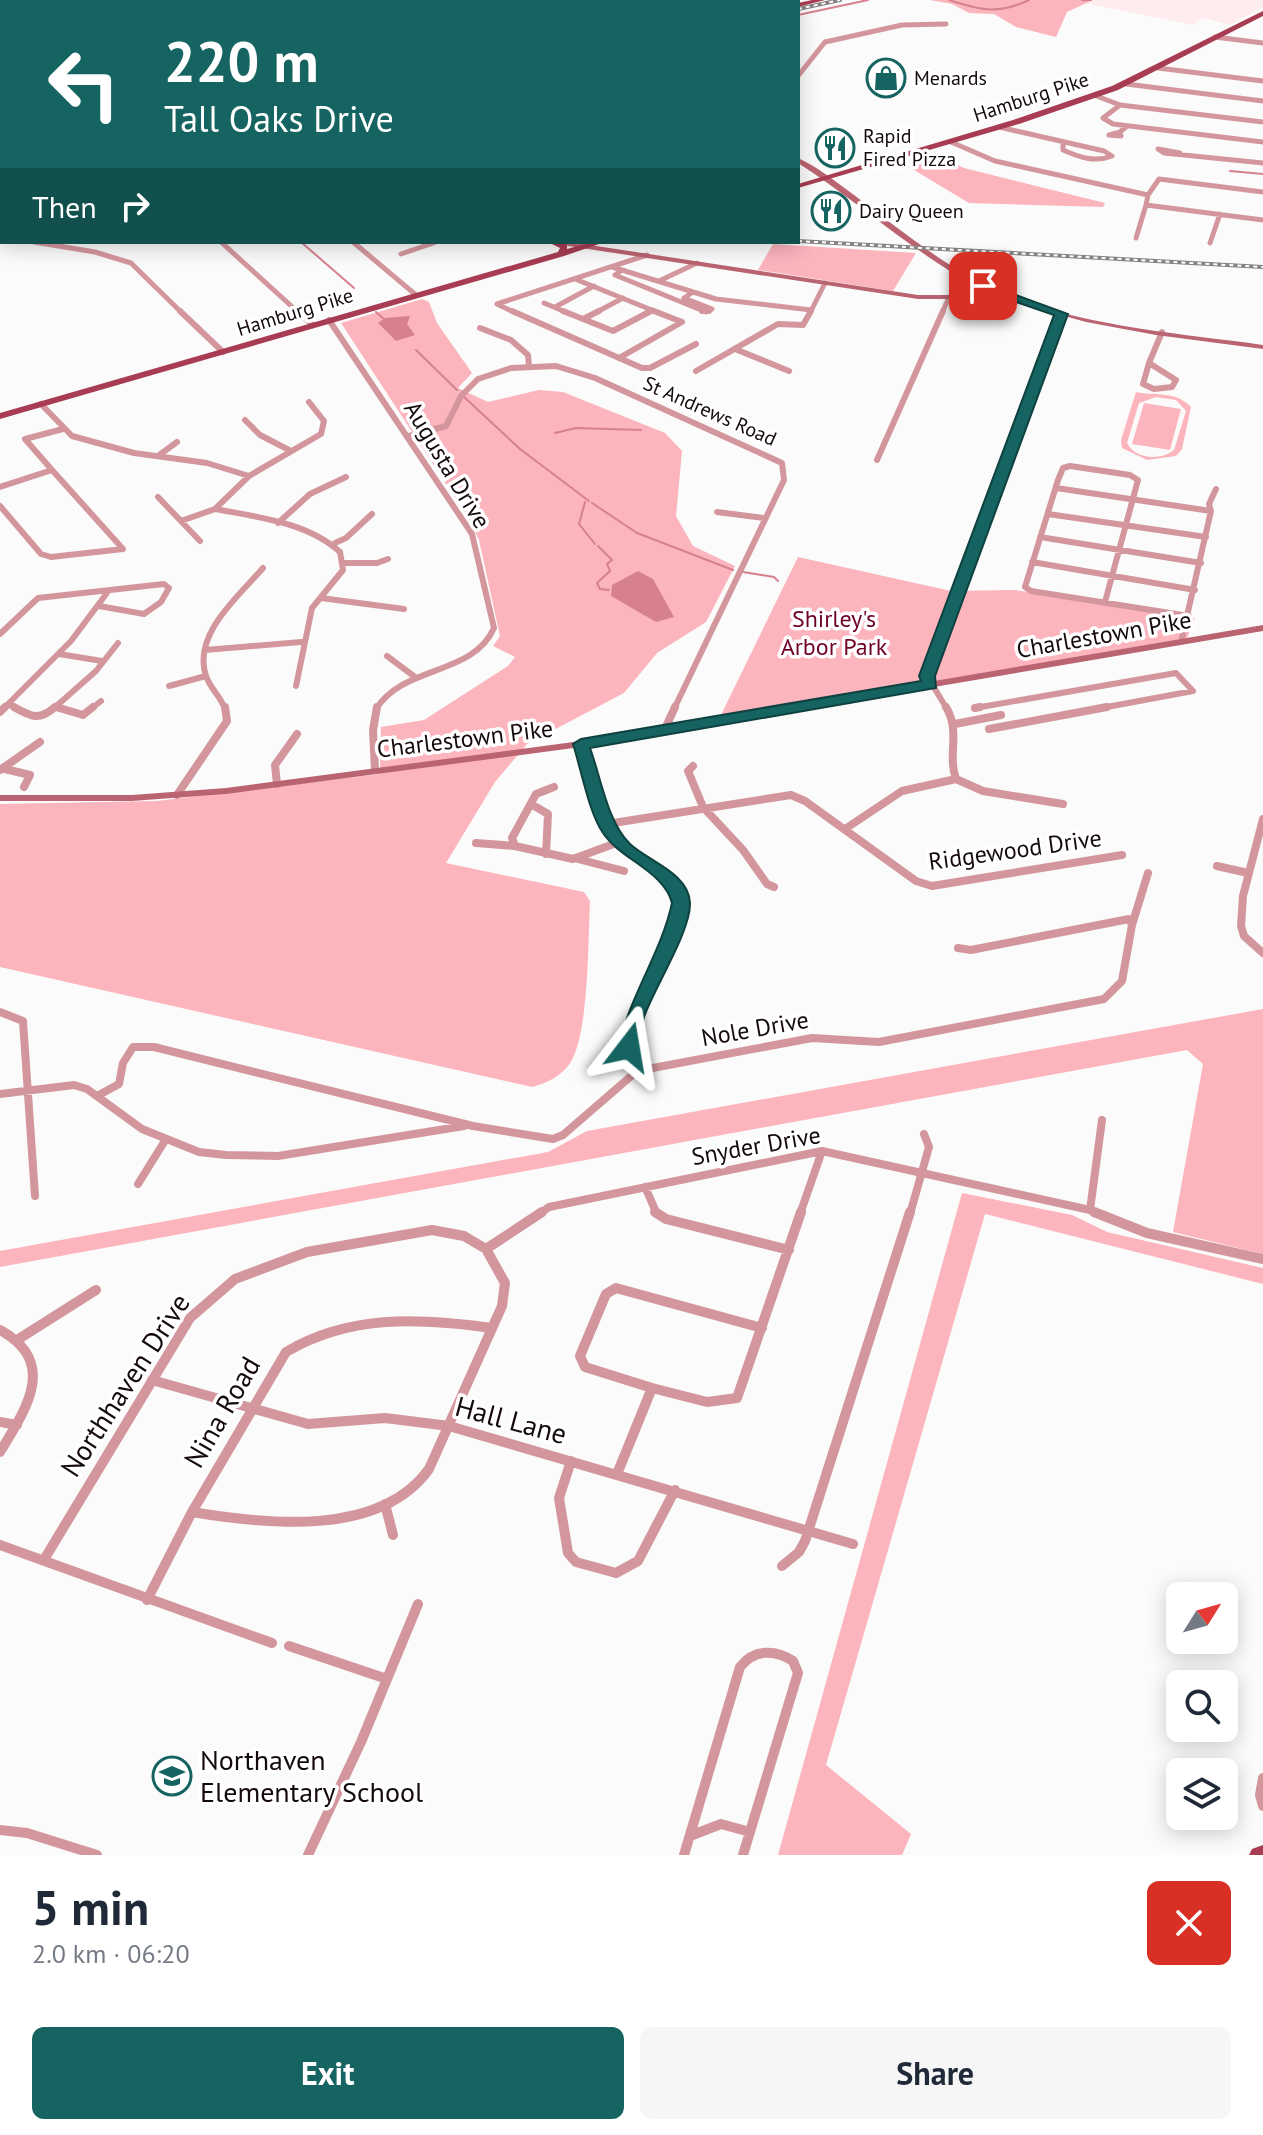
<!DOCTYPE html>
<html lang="en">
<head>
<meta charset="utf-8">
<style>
	body { margin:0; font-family:"PT Sans",sans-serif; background:#f6f6f7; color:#1f2937; height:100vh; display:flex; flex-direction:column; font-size:30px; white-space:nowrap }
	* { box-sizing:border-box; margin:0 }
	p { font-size:26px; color:#747a83 }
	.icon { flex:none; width:44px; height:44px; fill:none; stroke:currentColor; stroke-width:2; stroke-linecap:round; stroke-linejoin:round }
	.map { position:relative; height:1855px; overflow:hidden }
	.sheet { display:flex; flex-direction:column; background:#fff; flex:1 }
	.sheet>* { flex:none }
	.top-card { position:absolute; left:0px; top:0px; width:800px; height:244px; box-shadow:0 4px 20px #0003; background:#166461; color:#fff; overflow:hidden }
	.needle { width:52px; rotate:53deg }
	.buttons { position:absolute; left:1166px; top:1582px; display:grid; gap:16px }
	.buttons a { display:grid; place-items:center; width:72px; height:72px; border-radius:12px; background:#fff; box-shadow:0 4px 20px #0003; font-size:40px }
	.pin { position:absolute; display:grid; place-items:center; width:68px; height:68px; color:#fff; margin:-34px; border-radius:16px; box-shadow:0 4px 12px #0006 }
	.me { position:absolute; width:88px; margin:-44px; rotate:14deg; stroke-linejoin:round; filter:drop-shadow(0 0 6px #0008) }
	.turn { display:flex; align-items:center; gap:28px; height:168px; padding:0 32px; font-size:36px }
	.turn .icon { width:104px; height:104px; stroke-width:2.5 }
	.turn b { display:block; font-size:56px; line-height:68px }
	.then { display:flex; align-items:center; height:76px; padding:0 32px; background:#0003; gap:16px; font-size:30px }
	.round { display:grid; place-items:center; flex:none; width:84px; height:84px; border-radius:12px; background:#f6f6f7 }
	.head { display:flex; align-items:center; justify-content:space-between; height:136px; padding:0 32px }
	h1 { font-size:48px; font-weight:700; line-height:60px }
	.primary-button { display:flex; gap:16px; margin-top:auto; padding:16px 32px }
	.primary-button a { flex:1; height:92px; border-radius:12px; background:#166461; color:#fff; font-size:32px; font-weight:700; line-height:92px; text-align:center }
	.primary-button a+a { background:#f6f6f7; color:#1f2937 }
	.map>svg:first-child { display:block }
	.built { fill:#feecee }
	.green { fill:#fcb4bd; fill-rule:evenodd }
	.water { fill:#d6818d }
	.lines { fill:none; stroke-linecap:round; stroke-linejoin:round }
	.stream { stroke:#d6818d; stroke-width:2 }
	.street-far3 { stroke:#d4969d; stroke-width:5 }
	.street-far2 { stroke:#d4969d; stroke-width:6 }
	.street-far1 { stroke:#d4969d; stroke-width:8 }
	.street { stroke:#d4969d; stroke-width:10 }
	.secondary { fill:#bb6471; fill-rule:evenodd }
	.primary { fill:#a73c52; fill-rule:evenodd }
	.highway { fill:#930938; fill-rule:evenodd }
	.rail-casing { stroke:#878282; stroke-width:4 }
	.rail { stroke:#fff; stroke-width:2; stroke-dasharray:4; stroke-linecap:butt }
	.route { fill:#166461; stroke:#0e413f; stroke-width:2 }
	.labels { text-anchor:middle; stroke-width:7; stroke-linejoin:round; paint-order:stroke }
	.far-poi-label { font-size:20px; fill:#150a0b; stroke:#fff; text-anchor:start }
	.far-street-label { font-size:20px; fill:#150a0b; stroke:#fff }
	.street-label { font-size:24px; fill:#150a0b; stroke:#fff }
	.park-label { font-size:24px; fill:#6e0227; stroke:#fff }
	.near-street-label { font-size:28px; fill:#150a0b; stroke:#fff }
	.near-poi-label { font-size:28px; fill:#150a0b; stroke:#fff; text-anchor:start }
</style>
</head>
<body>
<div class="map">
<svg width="1263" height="1855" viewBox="0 0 1263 1855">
	<rect width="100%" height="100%" fill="#fafbfa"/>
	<path class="built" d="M0 0H354L2 2 0 106Z
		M1093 0H1263V7L1230 25 1204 18 1194 25 1083 3Z"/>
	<path class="green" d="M930 0H1093L1067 12 1056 37 1016 27 994 14 969 13 952 4Z
		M942 157 964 168 1105 203 1103 207 969 203 909 167Z
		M773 244 916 253 893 291 758 270Z
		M422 299 429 302 437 323 472 373 458 388 488 402 539 390 563 392 665 433 682 451 676 516 693 546 735 566 706 622 657 653 624 693 527 744 495 782 446 863 584 892 590 901C588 941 589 1027 572 1060 564 1075 547 1083 532 1087L0 967V804L157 801 380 774 381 727 424 720 508 666 515 657 493 646 500 636 479 540 469 519 341 323Z
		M1136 392C1151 396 1176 390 1191 407L1182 449 1176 456 1147 460 1122 448 1121 440ZM1156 397 1176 400 1186 411 1174 450C1160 461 1135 459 1127 443L1139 403Z
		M1144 403 1181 409 1170 450 1132 444Z
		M798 557 951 591 1015 590 1195 618 1187 638 719 719Z
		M1263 1009V1254L1173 1232 1203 1064 1187 1050 0 1267V1251L548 1152 587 1131Z
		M962 1193 1072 1215 1107 1232 1263 1268V1284L985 1214 826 1765 911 1834 902 1855H778Z"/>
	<path class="water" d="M410 316 407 324 415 335 396 341 378 323 385 318Z
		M638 571 653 579 674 617 656 622 611 596 612 585Z"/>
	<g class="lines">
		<path class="stream" d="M949 0C980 10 998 15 1029 0
			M1082 0H1091
			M798 15 868 0
			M1230 171 1263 174
			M301 242 354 288
			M376 312 385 320
			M416 350 457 390
			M463 396 520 449 589 501
			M555 433 576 428 641 430
			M585 502 579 524 595 544
			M592 503 637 533 733 570
			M598 546 612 560 607 564 610 571 597 583 600 589 609 590
			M743 572 774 577 778 581"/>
		<path class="street-far3" d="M8 2 11 0
			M56 2 59 0
			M1215 37 1263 43
			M1158 68 1263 81
			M798 76 825 42 902 25 946 24
			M1126 84 1263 101
			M1094 95 1120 105 1263 122
			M1120 105 1103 118 1113 124 1263 142
			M999 127 1104 151 1112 156C1095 163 1079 157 1063 150V143
			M1120 132 1121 136 1109 135Z
			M1120 132 1127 126
			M951 142 995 161 1148 195
			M1180 153 1158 149 1164 153 1263 163
			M1148 195 1146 205 1263 220
			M1148 195 1159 179 1263 192
			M1136 238 1146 205
			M34 242 95 252 131 263 182 313
			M221 242 299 313
			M353 242 416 295
			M1210 243 1220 214
			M401 254 436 242
			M612 267 716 299 811 310
			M622 270 615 275 706 312 712 309 684 298 693 292
			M575 279 659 313
			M659 281 697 263
			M544 303 568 313
			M555 307 594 286
			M516 313 497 304 647 255
			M595 313 623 298
			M647 313 652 310
			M810 313 825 283
			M942 313 949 297"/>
		<path class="street-far2" d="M180 311 223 352
			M297 311 313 325
			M512 311 642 368H650L696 344
			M563 311 613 331 651 311
			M654 311 682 322
			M702 311H709
			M583 319 599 311
			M329 320 472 534 494 628C473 676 403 665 376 709
			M480 328 511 340 528 355 529 366
			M735 349 789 371
			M619 358 682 322
			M1149 363 1176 380 1172 387 1154 389 1143 384Z
			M1149 363 1162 332
			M696 371 778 324 803 325 811 311
			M41 404 72 436 134 453 207 463 249 476
			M245 420 260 435 291 451
			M409 436 446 426 461 396 478 379 511 368 556 366 595 378 782 463 784 480 674 709
			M158 456 177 442
			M877 460 943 311
			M52 470 25 439 63 429
			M0 487 52 470
			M1056 488 1211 511
			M158 497 200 541
			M0 506 41 554 51 557 123 549 52 470
			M215 509C257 517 307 522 340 552L343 570 312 608 296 686
			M717 512 764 518
			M1048 514 1206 537
			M181 521 215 509 249 476 321 434 324 421 309 402
			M278 523 310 494 346 477
			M1040 537 1201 563
			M335 543 346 538 372 514
			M1032 562 1195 590
			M344 563H377L388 559
			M321 598 404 609
			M1105 602 1138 480 1130 475 1070 466 1063 468 1058 480 1025 587 1031 591 1189 616
			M0 634 38 598 164 584 169 588 161 602 144 614 99 606
			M1181 642 1211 511 1209 504 1216 489
			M205 650 301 642
			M59 654 102 661
			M387 656 415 677
			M169 686 206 676
			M10 705 18 709
			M56 707 63 709
			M975 708 1176 673 1193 691 1096 709
			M3 709 71 641 107 593
			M53 709 96 671 118 643
			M91 709 101 701
			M225 709C221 697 210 688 206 676 192 634 239 596 263 568
			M947 709 927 676 1061 314"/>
		<path class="street-far1" d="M14 707C32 717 39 721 55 707
			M56 707 83 715 93 707
			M946 707C961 732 947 754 956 779L983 791 1063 804
			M975 708 980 707
			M0 712 5 707
			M955 724 1001 715
			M989 729 1107 707
			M664 731 675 707
			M581 744C590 773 596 814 615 839 635 864 671 869 681 903L677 923 631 1028 629 1047 637 1071
			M693 766 688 771 703 807 743 850 767 884 774 887
			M5 769 30 775 24 787
			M0 770 40 742
			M375 770 373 730 377 707
			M277 784 275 765 297 734
			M554 787 536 794 512 838 515 846 573 859 619 842
			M177 795 227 721 225 707
			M531 804 548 814 546 854
			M1263 819 1243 896 1241 926 1244 936 1263 953
			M607 824 791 795 805 801 916 881 932 886 1122 855
			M845 829 902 791 956 779
			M476 843 515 846
			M578 859 624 871
			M1217 866 1248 873
			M958 948 971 950 1129 919 1132 925
			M0 1012 23 1021 35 1196
			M0 1094 74 1085 87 1089 142 1129 199 1152 226 1155 278 1156 464 1126
			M97 1096 119 1084 123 1063 133 1047H154L473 1126 553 1139 563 1135 637 1071 812 1038 879 1042 1104 999 1122 981 1132 925 1148 873
			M138 1184 166 1139
			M645 1187 657 1214
			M539 1214 549 1207 822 1151 1090 1210
			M800 1214 822 1151
			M910 1214 929 1147 924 1134
			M1099 1214 1090 1210 1102 1120"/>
		<path class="street" d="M655 1212 666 1219 789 1250
			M1094 1212 1147 1233 1263 1259
			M486 1249 542 1212
			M0 1330C58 1362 27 1408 0 1452
			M17 1340 96 1290
			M152 1380 308 1424 385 1418 449 1426 853 1544
			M652 1388 585 1367 580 1356 606 1294 616 1288 762 1328
			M0 1422 17 1425
			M571 1461 559 1498 568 1553 576 1562 616 1573 638 1561 675 1490
			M617 1474 652 1388 707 1402 737 1398 801 1212
			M385 1504 393 1535
			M0 1545 272 1643
			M45 1558 190 1318 235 1279 307 1252 432 1230 464 1236 486 1249 505 1283 502 1306 429 1469C380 1538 264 1524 192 1512
			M782 1566 799 1552 805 1541 910 1212
			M147 1600 192 1512 286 1352C350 1314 420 1318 492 1328
			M289 1646 387 1679
			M1263 1778 1260 1795 1263 1806
			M0 1830 27 1833 97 1855
			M690 1836 721 1824 750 1832
			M308 1855 361 1742 418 1604
			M684 1855 740 1667C754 1649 775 1649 793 1661L798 1673 743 1855"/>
		<path class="secondary" d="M105 0H112L110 2H103Z
			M560 0H568L571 2H563Z
			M650 0H669L664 2H645Z
			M683 0H699L703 2H687Z
			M2 78V82L0 83V79Z
			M798 158C818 167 836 182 854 195 889 221 924 250 963 273 1052 325 1162 331 1263 345V349L1156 335 1086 322 1014 302 982 289 949 299H918L555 244 551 242H570L918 295H948L976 286C912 252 859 202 798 163Z
			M1263 625V631L581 747 226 794 132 801H0V795H132L226 788 581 741Z"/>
		<path class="primary" d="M812 0H825L798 7V3Z
			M1263 11V16L1118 90 1019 124 798 188V184L1013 120 1112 86Z
			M0 157H2V161H0Z
			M548 242H559L567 245V249L592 242H605L564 256 0 419V413L558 252 560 248Z
			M1263 1845V1855H1249L1252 1849Z"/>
		<path class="highway" d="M2 120V126L0 127V121Z
			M2 132V138L0 139V133Z
			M2 147V153L0 154V148Z"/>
		<defs>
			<path id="rail" d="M798 9 840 0
				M798 241 1263 267"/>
		</defs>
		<use href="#rail" class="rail-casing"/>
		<use href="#rail" class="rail"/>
	</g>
	<path class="route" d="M983 283 1068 314 935 676 936 688 590 748C601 778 607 821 630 844 648 861 689 873 690 903 691 931 654 988 644 1017 641 1027 640 1038 638 1047L629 1054 622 1052 619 1047C629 996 661 954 672 903 664 871 621 860 603 833 589 813 581 769 573 744L581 739 921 681 919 676 1054 315 979 289V284Z"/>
	<defs>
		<symbol id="shop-ring" viewBox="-11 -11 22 22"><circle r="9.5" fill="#fff" stroke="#166461" stroke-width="1.5"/><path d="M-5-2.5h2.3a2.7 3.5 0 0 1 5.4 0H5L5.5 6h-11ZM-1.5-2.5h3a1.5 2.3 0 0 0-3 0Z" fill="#166461"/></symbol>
		<symbol id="restaurant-ring" viewBox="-11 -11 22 22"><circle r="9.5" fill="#fff" stroke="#166461" stroke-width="1.5"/><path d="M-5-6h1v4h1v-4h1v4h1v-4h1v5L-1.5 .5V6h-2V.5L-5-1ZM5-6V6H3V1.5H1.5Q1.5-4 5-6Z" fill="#166461"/></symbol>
		<symbol id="school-ring" viewBox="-11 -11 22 22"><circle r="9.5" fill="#fff" stroke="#166461" stroke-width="1.5"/><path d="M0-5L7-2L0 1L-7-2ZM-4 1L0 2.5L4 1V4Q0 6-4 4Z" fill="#166461"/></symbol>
	</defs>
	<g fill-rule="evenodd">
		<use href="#shop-ring" x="864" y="56" width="44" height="44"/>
		<use href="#restaurant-ring" x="813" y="126" width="44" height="44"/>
		<use href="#restaurant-ring" x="809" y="189" width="44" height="44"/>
		<use href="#school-ring" x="150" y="1754" width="44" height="44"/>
	</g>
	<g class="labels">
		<g class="far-poi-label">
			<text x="914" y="85">Menards</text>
			<text x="863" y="143">Rapid<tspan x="863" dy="23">Fired Pizza</tspan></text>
			<text x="859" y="218">Dairy Queen</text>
		</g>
		<g class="far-street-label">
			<text transform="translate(1031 97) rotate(-18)" y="7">Hamburg Pike</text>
			<text transform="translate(295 312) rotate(-17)" y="7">Hamburg Pike</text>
			<text transform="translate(710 411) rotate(24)" y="7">St Andrews Road</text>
		</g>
		<g class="street-label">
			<text transform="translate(447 465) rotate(59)" y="8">Augusta Drive</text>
			<text transform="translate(1104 635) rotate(-10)" y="8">Charlestown Pike</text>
			<text transform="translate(465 739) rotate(-7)" y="8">Charlestown Pike</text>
			<text transform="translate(1015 850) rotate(-8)" y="8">Ridgewood Drive</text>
			<text transform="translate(755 1029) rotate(-10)" y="8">Nole Drive</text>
			<text transform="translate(756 1146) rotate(-10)" y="8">Snyder Drive</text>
		</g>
		<g class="park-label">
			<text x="834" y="627">Shirley's<tspan x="834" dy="28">Arbor Park</tspan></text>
		</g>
		<g class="near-street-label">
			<text transform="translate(125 1385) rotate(-57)" y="10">Northhaven Drive</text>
			<text transform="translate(222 1412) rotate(-60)" y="10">Nina Road</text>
			<text transform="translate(511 1420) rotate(15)" y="10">Hall Lane</text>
		</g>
		<g class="near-poi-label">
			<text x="200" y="1770">Northaven<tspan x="200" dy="32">Elementary School</tspan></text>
		</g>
	</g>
</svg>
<div class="buttons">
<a><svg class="needle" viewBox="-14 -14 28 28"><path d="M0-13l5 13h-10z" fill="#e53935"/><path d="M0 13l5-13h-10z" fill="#747a83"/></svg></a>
<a><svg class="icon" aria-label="search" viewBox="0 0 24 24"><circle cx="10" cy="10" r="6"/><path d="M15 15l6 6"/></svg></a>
<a><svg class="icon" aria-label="layers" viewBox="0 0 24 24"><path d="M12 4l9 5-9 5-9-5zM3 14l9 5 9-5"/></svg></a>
</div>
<div class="pin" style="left:983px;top:286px;background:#d93025"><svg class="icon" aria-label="arrive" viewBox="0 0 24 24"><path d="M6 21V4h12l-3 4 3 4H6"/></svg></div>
<svg class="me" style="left:629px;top:1047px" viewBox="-20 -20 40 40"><path d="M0-17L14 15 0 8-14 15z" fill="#166461" stroke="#fff" stroke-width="4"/></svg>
<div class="top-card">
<div class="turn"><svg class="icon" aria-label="left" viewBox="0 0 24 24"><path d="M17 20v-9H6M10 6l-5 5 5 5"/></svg><div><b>220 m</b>Tall Oaks Drive</div></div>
<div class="then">Then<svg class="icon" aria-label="right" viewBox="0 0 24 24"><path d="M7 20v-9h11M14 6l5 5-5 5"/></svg></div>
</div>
</div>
<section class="sheet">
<div class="head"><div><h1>5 min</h1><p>2.0 km · 06:20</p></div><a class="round" style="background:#d93025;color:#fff"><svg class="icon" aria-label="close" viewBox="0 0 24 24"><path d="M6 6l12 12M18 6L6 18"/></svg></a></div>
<div class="primary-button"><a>Exit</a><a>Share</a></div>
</section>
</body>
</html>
